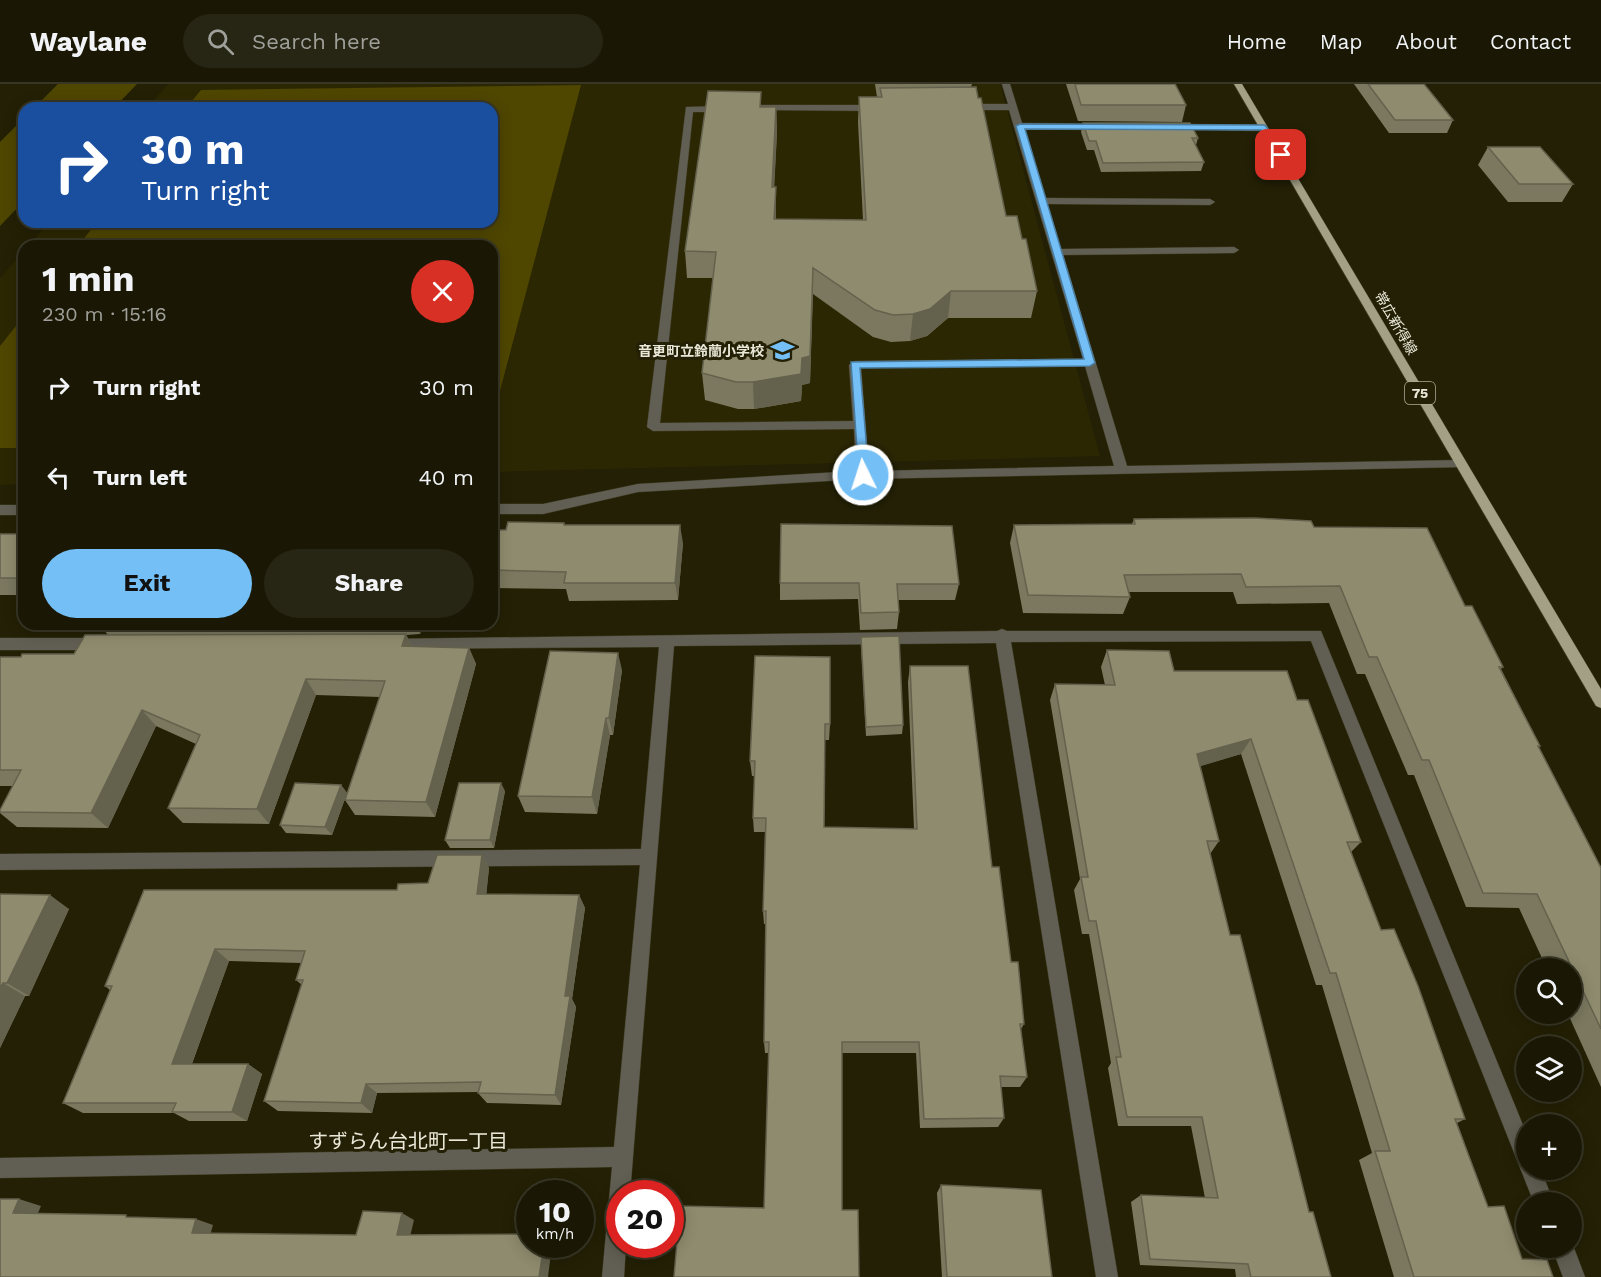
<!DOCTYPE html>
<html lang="en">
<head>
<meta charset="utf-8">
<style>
	body { margin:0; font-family:"Work Sans","Noto Sans JP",sans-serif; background:#272513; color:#f1f3f6; height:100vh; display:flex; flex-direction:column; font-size:22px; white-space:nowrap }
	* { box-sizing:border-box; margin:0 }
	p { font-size:20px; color:#9fa09a }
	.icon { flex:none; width:33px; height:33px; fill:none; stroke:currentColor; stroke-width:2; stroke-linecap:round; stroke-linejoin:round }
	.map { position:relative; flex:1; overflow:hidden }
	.drawer { position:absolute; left:18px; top:156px; width:480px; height:390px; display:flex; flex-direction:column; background:#1a1804; border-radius:18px; box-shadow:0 3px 15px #0003,0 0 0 2px #383726 }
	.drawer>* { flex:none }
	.top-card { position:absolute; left:18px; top:18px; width:480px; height:126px; border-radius:18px; box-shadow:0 3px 15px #0003,0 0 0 2px #383726; background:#1a4fa0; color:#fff; overflow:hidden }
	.buttons { position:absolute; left:1516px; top:874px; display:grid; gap:12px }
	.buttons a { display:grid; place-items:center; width:66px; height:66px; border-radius:50%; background:#1a1804; box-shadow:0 3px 15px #0003,0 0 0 2px #383726; font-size:30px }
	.speed { position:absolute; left:516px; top:1096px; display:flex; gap:12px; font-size:30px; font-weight:700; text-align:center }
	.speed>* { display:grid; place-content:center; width:78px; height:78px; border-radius:50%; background:#1a1804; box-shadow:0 3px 15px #0003,0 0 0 2px #383726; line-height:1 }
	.speed small { font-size:15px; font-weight:400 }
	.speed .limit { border:9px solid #d22; background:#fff; color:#111 }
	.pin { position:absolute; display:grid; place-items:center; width:51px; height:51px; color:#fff; margin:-26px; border-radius:12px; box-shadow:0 3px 9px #0006 }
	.me { position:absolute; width:66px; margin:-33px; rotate:356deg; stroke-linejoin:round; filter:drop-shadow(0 0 4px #0008) }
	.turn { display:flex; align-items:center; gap:21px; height:126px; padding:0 24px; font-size:27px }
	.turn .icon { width:78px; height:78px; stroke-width:2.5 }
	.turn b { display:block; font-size:42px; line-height:51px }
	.round { display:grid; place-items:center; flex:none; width:63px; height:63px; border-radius:32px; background:#272513 }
	.headline { display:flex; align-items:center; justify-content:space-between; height:102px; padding:0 24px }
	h1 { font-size:36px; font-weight:700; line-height:45px }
	.button { display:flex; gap:12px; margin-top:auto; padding:12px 24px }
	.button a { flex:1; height:69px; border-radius:36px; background:#74c0f6; color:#111; font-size:24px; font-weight:700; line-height:69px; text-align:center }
	.button a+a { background:#272513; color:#f1f3f6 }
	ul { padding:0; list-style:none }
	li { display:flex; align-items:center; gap:18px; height:90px; padding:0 24px }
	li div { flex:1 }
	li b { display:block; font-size:22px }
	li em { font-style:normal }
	header { display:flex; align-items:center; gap:36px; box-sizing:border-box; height:84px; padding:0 30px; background:#1a1804; border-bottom:2px solid #383726 }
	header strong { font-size:28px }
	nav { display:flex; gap:33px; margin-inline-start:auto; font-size:21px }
	.search { width:420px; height:54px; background:#272513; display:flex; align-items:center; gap:15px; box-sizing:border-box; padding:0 21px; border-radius:33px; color:#9fa09a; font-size:22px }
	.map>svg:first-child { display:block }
	.built { fill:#2c2703 }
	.green { fill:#4f4600 }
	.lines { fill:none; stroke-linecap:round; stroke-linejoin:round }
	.minor-casing { stroke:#3f3c23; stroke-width:1 }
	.major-casing { stroke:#3f3c23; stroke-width:1 }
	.minor { fill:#615f53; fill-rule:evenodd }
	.major { fill:#a3a086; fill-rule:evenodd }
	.wall { fill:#7b785f }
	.shaded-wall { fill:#64614d }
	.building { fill:#8f8b6e; stroke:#64614d; stroke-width:1.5 }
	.route { fill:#74c0f6; stroke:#4b7da0; stroke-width:1.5 }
	.labels { text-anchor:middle; stroke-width:6; stroke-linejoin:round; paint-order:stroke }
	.far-street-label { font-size:14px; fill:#eae8d8; stroke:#232005 }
	.far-poi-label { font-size:14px; font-weight:bold; fill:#eae8d8; stroke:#232005; text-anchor:end }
	.shield { fill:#232005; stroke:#aeac99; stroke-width:1.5 }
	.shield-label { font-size:14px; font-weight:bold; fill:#eae8d8 }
	.near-neighbourhood-label { font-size:20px; fill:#eae8d8; stroke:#232005 }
</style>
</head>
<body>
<header>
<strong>Waylane</strong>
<div class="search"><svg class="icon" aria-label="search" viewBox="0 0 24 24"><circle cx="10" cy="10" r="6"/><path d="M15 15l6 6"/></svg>Search here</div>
<nav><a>Home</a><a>Map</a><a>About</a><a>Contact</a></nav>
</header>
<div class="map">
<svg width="1601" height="1193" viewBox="0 0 1601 1193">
	<rect width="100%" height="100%" fill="#232005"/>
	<path class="built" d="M168 0H1000L1100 372 492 388V162H28L49 138H492V24H147Z
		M24 167V400L0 401V194Z"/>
	<path class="green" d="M58 0H137L114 24H34Z
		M581 1 492 337V162H78L97 138H492V24H186L201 6Z
		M24 34V117L0 142V58Z
		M24 232V364H0V262Z"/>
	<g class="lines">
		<defs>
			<path id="minor" d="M1002 0H1010L1022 39 1102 40 1106 43 1102 46 1024 45 1045 114 1210 115 1215 118 1210 121 1047 120 1061 165 1234 163 1239 166 1234 169 1063 171 1127 382 1461 376 1467 380 1465 383 863 395 638 408 543 430H492V420H543L638 400 856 387 854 345 653 347 647 343 686 23 726 22 730 25 726 28H693L660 339 853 337 849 281 855 277 1083 275 1009 26H963L959 23 963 20H1008ZM1085 282 1114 382 869 387 861 284Z
				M756 21H879L883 24 879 27 753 26 752 24Z
				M1174 40 1264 41 1268 44 1264 47 1171 45V41Z
				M0 421H24V431H0Z
				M1002 545 1007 547H1321L1527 1051V1086H1541L1554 1119H1534L1311 557 1011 558 1118 1193H1096L996 559 674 562 630 1110H620V1161H626L624 1193H602L612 1083 0 1094V1074L614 1063 640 781 0 786V770L641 765 659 563 390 565 385 563 383 559 385 555 997 547Z
				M0 554H99L104 556 106 560 104 564 99 566H0Z
				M1572 1160 1574 1164 1585 1193H1563L1552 1164H1572Z"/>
			<path id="major" d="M1234 0H1242L1601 605V624L1596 622Z"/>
		</defs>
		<use href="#minor" class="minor-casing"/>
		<use href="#major" class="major-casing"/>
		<use href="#minor" class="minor"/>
		<use href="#major" class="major"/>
	</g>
	<path class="wall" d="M875 0H972L971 3 1006 132 1022 155 1037 207 1031 234H948L927 252 910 257 891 258 873 253 813 210 810 299 802 301 801 317 754 325H738L705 316 702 289 713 194H687L685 167 761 23H776L777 48 774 103H776V135L863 136 858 38 859 13H877Z
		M1066 0H1175L1186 21 1182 38 1078 37Z
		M1354 0H1424L1453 36 1447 49H1389Z
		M1083 39 1198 54 1196 61 1204 78 1201 87 1101 88 1094 66H1087L1081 48Z
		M1488 63 1573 100 1562 118H1508L1478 81Z
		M1134 435 1314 443 1465 522 1503 583 1501 585 1540 662 1539 663 1601 784V1003L1568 930H1572V885H1547L1519 824 1466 823 1414 691H1408L1365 590H1357L1329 519 1237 520 1233 508H1129L1130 513 1123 530 1023 529 1010 459 1014 441 1132 440Z
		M565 441 683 459 678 516 569 517 566 505 492 504V446H506Z
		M952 442 959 500 955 516H898L899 528 897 545 860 546 858 515 780 516V499Z
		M0 450H24V511H0Z
		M99 540H423L420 550 406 551 412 562 469 564 476 580 435 733 355 731 345 716 380 613 316 611 269 740 183 739 168 724 196 660 156 642 108 744 17 743 0 729V726L13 702H0V573H21L74 570 108 551Z
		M861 553 903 641 902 650 866 652 861 562Z
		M1107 566 1174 587 1297 616 1361 758 1351 768 1381 846 1465 1035 1457 1039 1488 1123 1522 1175 1553 1193H1394L1359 1076 1372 1069 1322 901H1316L1241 670 1200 682 1219 757 1210 770 1230 851 1309 1128 1331 1193H1236L1235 1185 1140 1181 1131 1118 1141 1111 1205 1114 1191 1042H1118L1108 984 1111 979 1089 850H1082L1074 806 1080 795 1050 616 1055 600 1105 601 1101 583Z
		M755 572 830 640 829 656H825L824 743 914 745 908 598 910 582 992 783 1024 940 1021 945 1027 993 1020 1003H1001L1004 1034 998 1043 920 1044 916 969H842L764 1124 769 969H765L764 958 766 840H764L763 827 765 748H754L753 734 755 692H752L750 677Z
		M622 586 613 651H610L597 730 525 728 518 712Z
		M341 701 347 709 332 751 286 749 280 741Z
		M505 707 494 764H450L445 756Z
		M482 771 489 784 486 811H579L585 824 572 915 576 923 561 1021 487 1019 478 1009 479 1008 377 1009 372 1029 278 1027 264 1017 302 901 296 896 301 879 229 877 192 980H248L262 990 247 1037H189L174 1029H83L63 1019 110 906 105 902 144 806H397L428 799Z
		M0 810 69 825 29 912H25L0 964Z
		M941 1101 1052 1193H942L937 1109Z"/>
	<path class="shaded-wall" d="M776 23 777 48 773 129 772 103Z
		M776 103V129L775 162 774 135Z
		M813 184 810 299 802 301 801 317 754 325 753 298 802 274Z
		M951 207 948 234 927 252 910 257 913 230Z
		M680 441 683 459 678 516 675 499Z
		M415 540H423L420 550Z
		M406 550 414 567 402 562Z
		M469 564 476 580 435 733 426 718Z
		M618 569 622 586 613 651 609 634Z
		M306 595 316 611 269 740 257 725Z
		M142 626 156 642 108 744 91 729Z
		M606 634 610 651 597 730 592 713Z
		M1251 655 1241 670 1188 686 1197 670Z
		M501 699 505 707 494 764 490 756Z
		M341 701 347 709 332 751 325 743Z
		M482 771 489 784 485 824 477 810Z
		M50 811 69 825 29 912 7 899Z
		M579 811 585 824 572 915 576 923 561 1021 555 1011 565 912Z
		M215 865 229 877 188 990 172 980Z
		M3 899 25 912 0 964V904Z
		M248 980 262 990 247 1037 232 1028Z
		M366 1000 377 1009 372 1029 361 1019Z
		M19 1115 41 1122 35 1136 13 1129Z
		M402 1129 414 1136 409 1157 397 1151Z
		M196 1135 213 1141 209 1155 192 1149Z
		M544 1161H552L548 1193H539Z"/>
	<path class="building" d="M1075 0H1175L1186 21H1081Z
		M1368 0H1424L1453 36H1395Z
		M976 3 978 14H981L1006 132H1017L1022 155H1026L1037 207H951L930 225 913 230 893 231 875 226 813 184 810 272 802 274 801 290 753 298H736L702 289 716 168 685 167 708 7 761 8 760 23H776L772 103H776L774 135 866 136 859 13H882L880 4Z
		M1083 39H1190L1198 54H1192L1204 78 1103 79 1096 57H1089Z
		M1488 63H1540L1573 100H1519Z
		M1255 434 1311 437 1314 443 1427 444 1465 522H1472L1503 583H1499L1540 662H1538L1601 784V945L1537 810 1483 809 1429 676H1422L1377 573H1369L1340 502 1246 503 1241 490 1124 491 1130 513 1028 511 1014 441 1135 440 1134 435Z
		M508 438 564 439V441H680L675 499H564L566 488 492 486V446H506Z
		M781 440 952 442 959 500H897L899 528 861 529 859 499H780Z
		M0 450H24V494H0Z
		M406 550 402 562 469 564 426 718 345 716 385 597 306 595 257 725 168 724 200 651 142 626 91 729 0 728V726L21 686H0V573H21L22 570H74L85 551Z
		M899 552 903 641 866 643 861 553Z
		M1107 566 1169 567 1174 587H1287L1297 616H1308L1361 758H1347L1381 846 1394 845 1418 902 1465 1035H1455L1488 1123 1504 1122 1522 1175 1547 1176 1553 1193H1414L1375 1067H1390L1336 889H1330L1251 655 1197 670 1219 757H1207L1230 851H1240L1309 1128H1313L1331 1193H1251L1248 1180 1150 1175 1141 1111 1218 1114 1202 1033H1127L1116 973H1121L1096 837H1089L1081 793H1088L1055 600 1115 601Z
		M550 567 618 569 609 634H606L592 713 518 712Z
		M755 572 830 573V640H825L824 743 917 745 910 582H968L992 783H999L1011 878H1018L1024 940H1020L1027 993 1000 992 1004 1034 924 1035 919 958H842V1126H858L859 1193H674L680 1122 764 1124 769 958H764L766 827H763L766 734H753L755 677H750Z
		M295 699 341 701 325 743 280 741Z
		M459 699H501L490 756H445Z
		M437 771H482L477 810 579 811 565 912H570L555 1011 478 1009 481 998 366 1000 361 1019 264 1017 303 896H296L305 867 215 865 172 980H248L232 1028H172L176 1019H63L112 902H105L144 806H397L398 800 428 799Z
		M0 810 50 811 7 899H3L0 904Z
		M941 1101 1041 1106 1052 1193H947Z
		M0 1115H19L13 1129 126 1131V1133L196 1135 192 1149 356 1151 363 1127 402 1129 397 1151 530 1150V1161H544L539 1193H0Z"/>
	<path class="route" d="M1020 40 1264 41 1266 42 1285 71 1278 73 1261 46 1025 45 1095 279 1090 282 860 284 869 391 863 395 859 394 851 278 1084 275 1016 42Z"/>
	<defs>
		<symbol id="school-bare" viewBox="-9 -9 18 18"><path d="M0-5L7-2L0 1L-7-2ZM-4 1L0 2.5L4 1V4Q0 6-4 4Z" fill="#74c0f6" stroke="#232005" stroke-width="2.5" paint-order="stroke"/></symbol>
	</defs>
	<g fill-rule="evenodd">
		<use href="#school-bare" x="766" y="250" width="33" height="33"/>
	</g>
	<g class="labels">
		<g class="far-street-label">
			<text transform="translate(1396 239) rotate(60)" y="5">帯広新得線</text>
		</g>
		<g class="far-poi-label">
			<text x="764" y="272">音更町立鈴蘭小学校</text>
		</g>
		<rect class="shield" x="1405" y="298" width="30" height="22" rx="4.5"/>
		<g class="shield-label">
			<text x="1420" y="314">75</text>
		</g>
		<g class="near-neighbourhood-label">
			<text x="408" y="1064">すずらん台北町一丁目</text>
		</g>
	</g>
</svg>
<div class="buttons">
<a><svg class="icon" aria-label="search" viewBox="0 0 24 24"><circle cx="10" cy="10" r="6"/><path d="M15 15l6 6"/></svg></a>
<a><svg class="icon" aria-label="layers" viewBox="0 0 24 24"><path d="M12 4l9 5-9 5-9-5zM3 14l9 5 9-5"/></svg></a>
<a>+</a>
<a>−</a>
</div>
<div class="speed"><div>10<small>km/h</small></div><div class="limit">20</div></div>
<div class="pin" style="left:1281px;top:71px;background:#d93025"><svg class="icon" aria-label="arrive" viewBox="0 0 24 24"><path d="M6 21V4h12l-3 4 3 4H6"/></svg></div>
<svg class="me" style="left:863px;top:391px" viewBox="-20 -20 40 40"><circle r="17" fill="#74c0f6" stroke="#fff" stroke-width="3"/><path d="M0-11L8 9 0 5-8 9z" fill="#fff"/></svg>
<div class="top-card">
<div class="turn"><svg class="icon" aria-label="right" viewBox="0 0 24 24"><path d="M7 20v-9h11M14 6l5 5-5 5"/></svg><div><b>30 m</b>Turn right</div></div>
</div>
<section class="drawer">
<div class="headline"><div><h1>1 min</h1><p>230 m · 15:16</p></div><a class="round" style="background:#d93025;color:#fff"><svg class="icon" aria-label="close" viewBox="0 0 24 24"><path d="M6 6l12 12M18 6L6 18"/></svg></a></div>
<ul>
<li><svg class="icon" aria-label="right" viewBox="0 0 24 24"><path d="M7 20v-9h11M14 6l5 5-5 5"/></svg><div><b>Turn right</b></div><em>30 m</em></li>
<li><svg class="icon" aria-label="left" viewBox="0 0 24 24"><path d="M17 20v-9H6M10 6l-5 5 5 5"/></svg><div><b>Turn left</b></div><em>40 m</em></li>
</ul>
<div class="button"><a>Exit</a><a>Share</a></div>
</section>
</div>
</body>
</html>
